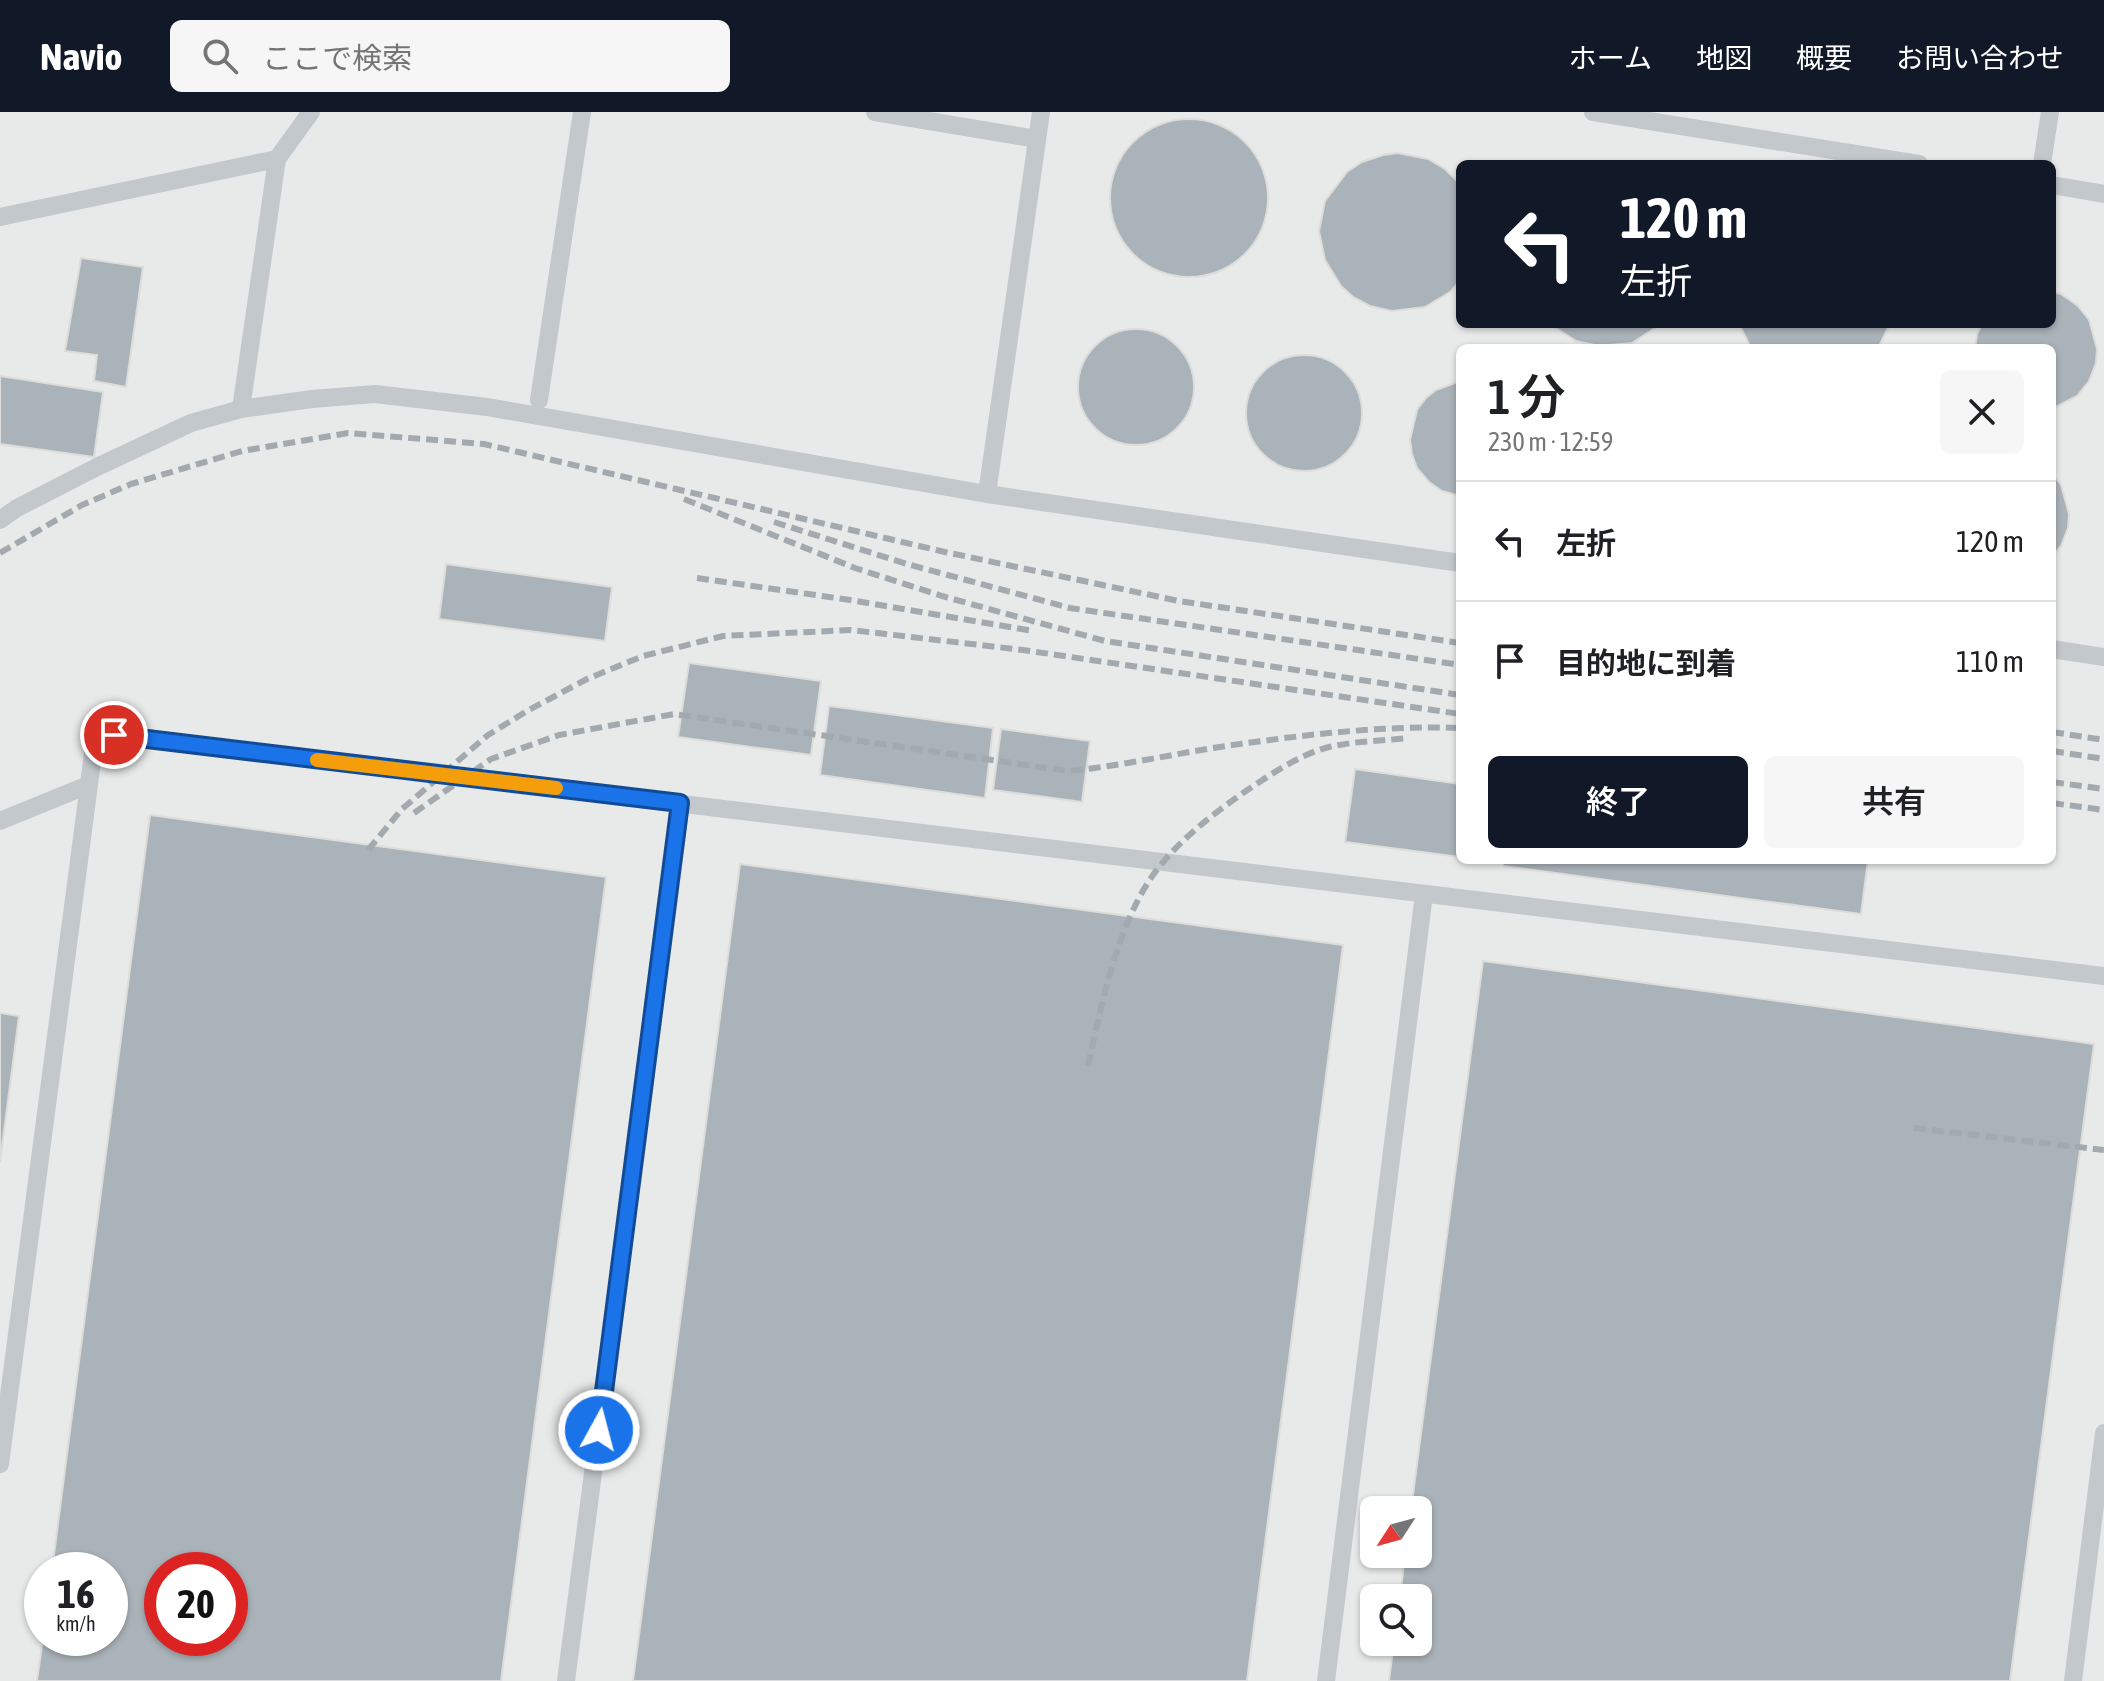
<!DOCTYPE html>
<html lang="ja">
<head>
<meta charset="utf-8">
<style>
	body { margin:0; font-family:"Asap Condensed","Noto Sans JP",sans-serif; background:#f6f6f6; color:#202124; height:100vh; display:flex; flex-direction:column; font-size:30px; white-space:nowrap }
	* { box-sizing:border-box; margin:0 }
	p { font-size:26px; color:#757577 }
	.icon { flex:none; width:44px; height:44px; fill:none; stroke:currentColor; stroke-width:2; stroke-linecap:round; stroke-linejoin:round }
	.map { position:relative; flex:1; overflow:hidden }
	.details { position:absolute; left:1456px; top:232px; width:600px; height:520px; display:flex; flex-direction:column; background:#fff; border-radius:12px; box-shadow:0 2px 6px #0004 }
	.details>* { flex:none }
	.banner { position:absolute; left:1456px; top:48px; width:600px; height:168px; border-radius:12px; box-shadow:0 2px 6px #0004; background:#111827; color:#fff; overflow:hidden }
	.needle { width:52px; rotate:234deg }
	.controls { position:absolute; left:1360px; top:1384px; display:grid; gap:16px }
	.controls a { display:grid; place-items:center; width:72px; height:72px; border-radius:12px; background:#fff; box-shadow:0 2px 6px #0004; font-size:40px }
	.speed { position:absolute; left:24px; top:1440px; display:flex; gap:16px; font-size:40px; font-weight:700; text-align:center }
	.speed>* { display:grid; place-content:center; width:104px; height:104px; border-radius:50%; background:#fff; box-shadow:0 2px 6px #0004; line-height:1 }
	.speed small { font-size:20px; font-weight:400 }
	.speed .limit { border:12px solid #d22; background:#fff; color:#111 }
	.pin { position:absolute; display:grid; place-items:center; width:68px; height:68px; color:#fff; margin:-34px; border:4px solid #fff; border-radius:50%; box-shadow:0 2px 8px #0007 }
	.me { position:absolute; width:88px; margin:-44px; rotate:7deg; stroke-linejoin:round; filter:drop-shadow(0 0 6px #0008) }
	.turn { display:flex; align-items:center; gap:28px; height:168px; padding:0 32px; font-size:36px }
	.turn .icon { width:104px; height:104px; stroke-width:2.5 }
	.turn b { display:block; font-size:56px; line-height:68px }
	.round { display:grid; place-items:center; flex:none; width:84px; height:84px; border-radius:12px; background:#f6f6f6 }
	.head { display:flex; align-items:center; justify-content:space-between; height:136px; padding:0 32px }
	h1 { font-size:48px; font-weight:600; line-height:60px }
	.button { display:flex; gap:16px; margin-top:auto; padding:16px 32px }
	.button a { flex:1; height:92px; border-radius:12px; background:#111827; color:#fff; font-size:32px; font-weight:600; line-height:92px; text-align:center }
	.button a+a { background:#f6f6f6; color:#202124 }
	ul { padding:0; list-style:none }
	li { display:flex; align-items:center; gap:24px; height:120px; padding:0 32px; border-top:2px solid #e0e0e0 }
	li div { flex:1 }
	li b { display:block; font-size:30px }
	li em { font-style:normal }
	header { display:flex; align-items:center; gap:48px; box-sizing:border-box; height:112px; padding:0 40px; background:#111827; color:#fff }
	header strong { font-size:38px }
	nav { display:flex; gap:44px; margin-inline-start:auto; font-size:28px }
	.search { width:560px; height:72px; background:#f6f6f6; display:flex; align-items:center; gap:20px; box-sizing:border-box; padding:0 28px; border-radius:12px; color:#757577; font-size:30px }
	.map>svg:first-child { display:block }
	.built { fill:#e8e9e9; fill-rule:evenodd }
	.building { fill:#aab3b9; stroke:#dcdcda; stroke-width:2; fill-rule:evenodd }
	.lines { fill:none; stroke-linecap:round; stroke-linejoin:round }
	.lane { stroke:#c3c8cc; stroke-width:18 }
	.rail { stroke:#a2aab0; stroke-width:6; stroke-dasharray:12 6; stroke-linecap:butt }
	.route-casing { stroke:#114b97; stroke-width:20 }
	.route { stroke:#1a73e8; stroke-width:14 }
	.slow { stroke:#f59e0b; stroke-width:14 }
</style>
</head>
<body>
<header>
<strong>Navio</strong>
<div class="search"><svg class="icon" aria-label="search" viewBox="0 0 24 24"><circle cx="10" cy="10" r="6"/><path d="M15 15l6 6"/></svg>ここで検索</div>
<nav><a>ホーム</a><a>地図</a><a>概要</a><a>お問い合わせ</a></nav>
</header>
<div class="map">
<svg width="2104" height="1569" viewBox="0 0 2104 1569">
	<rect width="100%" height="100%" fill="#fafaf8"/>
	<path class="built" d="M0 0H2104V1569H0ZM1460 52H2052V212H1460ZM1460 236H2052V748H1460ZM1374 1398H1418V1442H1374ZM42 1458H110V1526H42ZM162 1458H230V1526H162ZM1374 1486H1418V1530H1374Z"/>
	<path class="building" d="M1110 86a79 79 0 1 1 158 0a79 79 0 1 1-158 0Z
		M1398 41 1428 47 1445 57 1460 72V169L1450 180 1425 195 1392 199 1370 194 1353 185 1341 174 1325 148 1319 119 1325 89 1347 60 1362 50 1383 43Z
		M81 146 143 155 126 275 94 269 97 243 65 239Z
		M2052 180 2061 182 2078 194 2089 208 2097 237 2096 251 2089 269 2077 284 2052 297V236H1975L1977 222 1982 212H2052Z
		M1550 212H1661L1632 231 1599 234 1576 229Z
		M1739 212H1890L1878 236H1751Z
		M1078 275a58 58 0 1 1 116 0a58 58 0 1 1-116 0Z
		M1246 301a58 58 0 1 1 116 0a58 58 0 1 1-116 0Z
		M0 264 103 280 94 345 0 332Z
		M1460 269V384L1442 379 1429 370 1417 356 1412 342 1410 328 1417 298 1426 286 1436 278Z
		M2052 361 2061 373 2069 402 2068 416 2061 434 2052 445Z
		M446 452 612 475 605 529 439 507Z
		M689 551 821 569 811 643 678 625Z
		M829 594 993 616 985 686 820 663Z
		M1001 617 1090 629 1082 690 993 678Z
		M1355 657 1460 672V745L1345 730Z
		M150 703 606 765 501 1569H37L43 1526H110V1458H52ZM162 1458H230V1526H162Z
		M1504 748H1868L1861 802 1503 754Z
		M740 752 1343 833 1247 1569H633Z
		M1483 849 2094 932 2010 1569H1389L1394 1530H1418V1486H1400L1405 1442H1418V1398H1411Z
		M0 901 19 904 0 1050Z"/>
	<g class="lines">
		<path class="lane" d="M875 0 1037 27
			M1593 0 1919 52
			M2042 52 2050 0
			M2052 73 2104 82
			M0 105 277 47
			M539 288 582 0
			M241 297 277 47 311 0
			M987 382 1460 451
			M0 408 17 396 99 354 191 311 241 297 312 287 375 282 487 295 987 382 1041 0
			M2052 537 2104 545
			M0 709 88 673
			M0 1352 93 642 114 623 2104 864
			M566 1569 680 691
			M1326 1569 1424 782
			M2073 1569 2104 1321"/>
		<path class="rail" d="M684 387 855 456 942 484 1105 529 1460 583
			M774 410 907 452 1070 496 1460 553
			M0 441 82 393 131 372 242 339 348 321 484 332 945 440 1179 489 1460 531
			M697 466 850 488 1033 519
			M2052 620 2104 628
			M2052 639 2104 647
			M2052 670 2104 677
			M2052 691 2104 698
			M414 701 491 647 559 623 674 602 1068 659C1121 654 1173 642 1226 634 1303 623 1382 613 1460 616
			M368 738 402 697 488 623 527 599 587 567 643 544 723 524 851 518 1023 538 1460 602
			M1088 954C1101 894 1117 814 1153 763 1177 730 1210 704 1243 681 1270 663 1298 643 1329 635 1354 629 1383 629 1408 626
			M1914 1016 2104 1038"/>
	</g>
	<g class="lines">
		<defs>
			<path id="route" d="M114 623 680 691 599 1318"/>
		</defs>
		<use href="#route" class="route-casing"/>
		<use href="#route" class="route"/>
		<path class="slow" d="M317 648 556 676"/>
	</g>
</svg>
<div class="controls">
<a><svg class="needle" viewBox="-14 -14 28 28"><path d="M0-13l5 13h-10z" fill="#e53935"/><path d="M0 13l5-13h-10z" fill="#757577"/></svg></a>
<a><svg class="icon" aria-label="search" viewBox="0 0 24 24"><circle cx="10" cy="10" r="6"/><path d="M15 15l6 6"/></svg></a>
</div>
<div class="speed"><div>16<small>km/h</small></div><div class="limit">20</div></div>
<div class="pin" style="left:114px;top:623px;background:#d93025"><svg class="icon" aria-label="arrive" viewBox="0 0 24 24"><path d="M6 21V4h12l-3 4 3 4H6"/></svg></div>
<svg class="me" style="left:599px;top:1318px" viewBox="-20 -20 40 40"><circle r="17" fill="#1a73e8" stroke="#fff" stroke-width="3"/><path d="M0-11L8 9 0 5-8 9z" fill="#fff"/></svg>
<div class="banner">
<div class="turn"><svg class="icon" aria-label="left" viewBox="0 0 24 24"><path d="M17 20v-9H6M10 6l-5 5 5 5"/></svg><div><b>120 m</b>左折</div></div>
</div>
<section class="details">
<div class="head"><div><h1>1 分</h1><p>230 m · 12:59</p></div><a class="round"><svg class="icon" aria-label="close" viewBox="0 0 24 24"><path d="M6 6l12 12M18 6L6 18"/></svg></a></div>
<ul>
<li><svg class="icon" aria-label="left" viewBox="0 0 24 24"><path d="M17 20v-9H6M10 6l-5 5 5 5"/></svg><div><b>左折</b></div><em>120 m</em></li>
<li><svg class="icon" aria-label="arrive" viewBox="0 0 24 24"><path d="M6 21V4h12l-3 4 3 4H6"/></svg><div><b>目的地に到着</b></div><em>110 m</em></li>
</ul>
<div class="button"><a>終了</a><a>共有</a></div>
</section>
</div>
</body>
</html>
